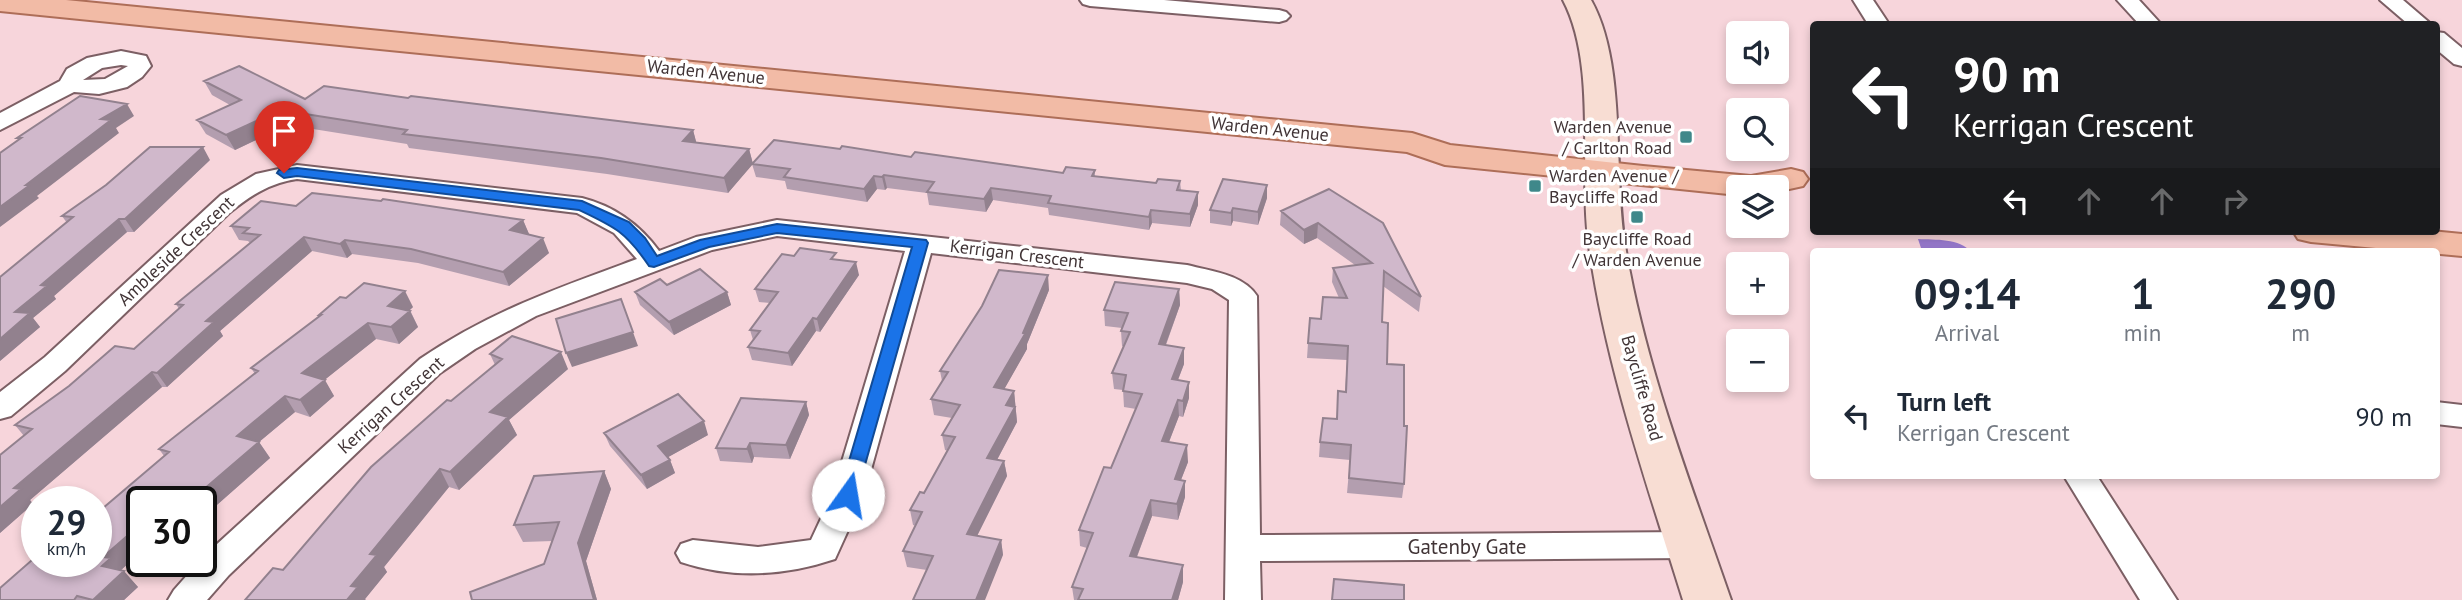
<!DOCTYPE html>
<html lang="en">
<head>
<meta charset="utf-8">
<style>
	body { margin:0; font-family:"PT Sans",sans-serif; background:#f2f2f3; color:#1f2937; height:100vh; display:flex; flex-direction:column; font-size:26px; white-space:nowrap }
	* { box-sizing:border-box; margin:0 }
	p { font-size:23px; color:#747a83 }
	.icon { flex:none; width:38px; height:38px; fill:none; stroke:currentColor; stroke-width:2; stroke-linecap:round; stroke-linejoin:round }
	.map { position:relative; flex:1; overflow:hidden }
	.details { position:absolute; left:1810px; top:248px; width:630px; height:231px; display:flex; flex-direction:column; background:#fff; border-radius:7px; box-shadow:0 4px 10px #0003 }
	.details>* { flex:none }
	.guide { position:absolute; left:1810px; top:21px; width:630px; height:214px; border-radius:7px; box-shadow:0 4px 10px #0003; background:#202124; color:#fff; overflow:hidden }
	.controls { position:absolute; left:1726px; top:21px; display:grid; gap:14px }
	.controls a { display:grid; place-items:center; width:63px; height:63px; border-radius:7px; background:#fff; box-shadow:0 4px 10px #0003; font-size:35px }
	.speed { position:absolute; left:21px; top:486px; display:flex; gap:14px; font-size:35px; font-weight:700; text-align:center }
	.speed>* { display:grid; place-content:center; width:91px; height:91px; border-radius:50%; background:#fff; box-shadow:0 4px 10px #0003; line-height:1 }
	.speed small { font-size:18px; font-weight:400 }
	.speed .limit { border:4px solid #111; border-radius:10px; background:#fff; color:#111 }
	.pin { position:absolute; display:grid; place-items:center; width:60px; height:60px; color:#fff; margin:-72px -30px; border-radius:50% 50% 50% 0; rotate:-45deg; box-shadow:0 0 7px #0007 }
	.pin .icon { rotate:45deg }
	.me { position:absolute; width:77px; margin:-38px; rotate:13deg; stroke-linejoin:round; filter:drop-shadow(0 0 5px #0008) }
	.turn { display:flex; align-items:center; gap:24px; height:147px; padding:0 28px; font-size:32px }
	.turn .icon { width:91px; height:91px; stroke-width:2.5 }
	.turn b { display:block; font-size:49px; line-height:60px }
	.lanes { display:flex; align-items:center; height:66px; padding:0 28px; background:#0003; justify-content:center; gap:35px; direction:ltr }
	.lanes .off { opacity:.35 }
	.eta { display:flex; justify-content:space-evenly; align-items:center; height:119px; text-align:center }
	.eta b { font-size:42px; font-weight:800; line-height:49px }
	ul { padding:0; list-style:none }
	li { display:flex; align-items:center; gap:21px; height:98px; padding:0 28px }
	li div { flex:1 }
	li b { display:block; font-size:26px }
	li em { font-style:normal }
	.map>svg:first-child { display:block }
	.water { fill:#9779cd }
	.lines { fill:none; stroke-linecap:round; stroke-linejoin:round }
	.street-casing { stroke:#7c5f64; stroke-width:4 }
	.secondary-casing { stroke:#7c5f64; stroke-width:4 }
	.primary-casing { stroke:#ae6e58; stroke-width:4 }
	.street { fill:#fff; fill-rule:evenodd }
	.secondary { fill:#f8ddd3; fill-rule:evenodd }
	.primary { fill:#f2bba6; fill-rule:evenodd }
	.wall { fill:#b39eaf }
	.shaded-wall { fill:#92818e }
	.building { fill:#d0b8cb; stroke:#92818e; stroke-width:2 }
	.route { fill:#1a73e8; stroke:#114b97; stroke-width:2 }
	.poi-dot { fill:#3f888a; stroke:#fff; stroke-width:2.5 }
	.labels { text-anchor:middle; stroke-width:7; stroke-linejoin:round; paint-order:stroke }
	.street-label { font-size:18px; fill:#413436; stroke:#fff }
	.poi-label { font-size:18px; fill:#413436; stroke:#fff; text-anchor:end }
	.near-street-label { font-size:21px; fill:#413436; stroke:#fff }
</style>
</head>
<body>
<div class="map">
<svg width="2462" height="600" viewBox="0 0 2462 600">
	<rect width="100%" height="100%" fill="#f7d5db"/>
	<path class="water" d="M1918 239C1935 240 1960 238 1971 252L1922 251Z"/>
	<g class="lines">
		<defs>
			<path id="street" d="M1080 0H1164L1279 10 1286 12 1290 16 1286 20 1279 22 1090 6 1083 4Z
				M1853 0H1873L1889 24H1868Z
				M2117 0H2139L2161 24H2139Z
				M2380 0H2403L2431 24H2408Z
				M2436 32 2444 33 2462 48V66L2454 64 2436 49Z
				M121 51 146 56 151 66 142 77 127 87 99 94 74 92 0 130V113L60 81 67 69 87 58ZM121 65 128 66 105 79 83 80 102 68Z
				M297 165 582 198C614 206 640 225 659 251L696 237 777 220 1187 265C1210 271 1243 274 1257 296L1260 535 1689 532 1701 536 1706 545 1701 554 1689 558 1260 561 1261 600H1225L1229 300 1212 289 1187 283 931 253 864 495 835 559C784 576 732 579 681 562L676 553 681 544 693 540 758 547 811 540 832 495 905 251 777 236 712 250 536 316 475 349 440 373 229 575 207 600H168L174 590 205 555 420 359C491 311 558 288 637 259L614 233 577 213 297 179C269 183 250 196 229 213L65 371 11 416 0 419V392L45 357 221 195 256 174Z
				M2436 402 2462 405V427L2436 424Z
				M2064 476H2097L2177 600H2140Z"/>
			<path id="secondary" d="M1563 0H1591C1627 64 1613 171 1625 245 1645 367 1691 484 1731 600H1683C1647 484 1606 367 1589 246 1578 171 1598 66 1563 0Z"/>
			<path id="primary" d="M0 0H66L1412 133 1450 145 1643 166 1751 176 1791 169 1803 172 1808 179 1803 186 1776 192V187H1738V195L1445 165 1407 152 0 11Z
				M2293 231H2431L2462 234V256L2311 242 2298 239Z"/>
		</defs>
		<use href="#street" class="street-casing"/>
		<use href="#secondary" class="secondary-casing"/>
		<use href="#primary" class="primary-casing"/>
		<use href="#street" class="street"/>
		<use href="#secondary" class="secondary"/>
		<use href="#primary" class="primary"/>
	</g>
	<path class="wall" d="M204 81 305 99 408 98 693 130 696 142 749 149 753 164 840 149 1063 173 1095 170V176L1156 183 1180 181 1181 190 1198 192V205L1190 227 1152 223 1149 230 1049 215 1048 208 993 200 986 212 929 205 927 193 887 188 885 190 877 189 867 202 787 189 785 181 756 177 752 164 728 193 607 174 409 148 407 144 288 125 235 150 206 134 197 120 230 105 212 95Z
		M210 160 134 232H127L54 296 56 299 33 318 40 327 0 361 67 223 62 216Z
		M1267 185V198L1258 225 1233 221 1231 226 1210 223V210Z
		M1329 189 1421 297 1419 312 1383 286 1382 322 1387 364 1404 484 1402 498 1347 493 1350 460 1319 457 1320 442 1336 419 1345 392 1347 360 1307 358 1308 343 1321 319 1339 298 1332 282 1333 268 1355 265 1317 238 1304 244 1280 225 1281 211Z
		M296 206 523 220 529 234 528 235 549 253 509 286 418 263 352 254 347 258 312 251 220 331 223 336 167 387H162L30 500 33 504 0 533V455L24 436 15 425 134 349 179 309 176 304 250 243 248 241 239 240 231 226Z
		M794 256 838 260 859 275 820 332 816 331 792 366 752 360 748 347 753 340 750 330 770 303 759 302 755 289Z
		M667 285 727 292 731 305 674 335 640 305 635 292Z
		M1179 289 1180 305 1166 345 1184 348V364L1178 380 1189 398 1183 417 1179 416 1169 442 1188 462 1181 480 1185 481V497L1178 520 1152 516 1137 557 1183 565V582L1178 600H1074L1072 587 1087 548 1080 546 1079 530 1111 468 1136 409 1124 407 1123 390 1114 389 1112 373 1124 347 1122 346 1121 331 1122 328 1105 326 1104 310Z
		M1049 290 1027 344V349L1004 389 1014 391 1017 422 997 460 1004 461 1007 476 977 536 1001 540 1003 555 927 570 907 567 903 551 916 526 913 525 910 510 924 493 948 451 945 450 942 435 952 418 934 415 931 399 942 381 940 371Z
		M413 307 410 310 418 327 399 344 376 339 324 380 334 396 310 417 295 412 259 442 270 458 201 519V502H142V551L121 570 138 587 124 600H0L47 564 164 456 159 449 255 374 251 368 320 316 319 315Z
		M490 354 568 369 509 420 517 435 459 490 449 487 384 567 387 572 365 599 283 570 451 401 495 365Z
		M806 402 809 415 790 459 754 457 752 463 720 461 716 448Z
		M604 433 708 435 668 457 670 460 675 473 647 489 610 446Z
		M604 471 611 489 586 561 597 600H472L544 564 553 541 523 542 514 525Z"/>
	<path class="shaded-wall" d="M127 104 134 116 116 128 119 133 37 196 39 198 0 227V207L101 119Z
		M280 110 288 125 235 150 226 135Z
		M693 130 697 145 683 141Z
		M203 147 210 160 134 232 125 219Z
		M749 149 753 164 728 193 724 178Z
		M884 175 887 188 885 190 882 177Z
		M874 176 877 189 867 202 864 189Z
		M1267 185V198L1258 225V212Z
		M991 188 993 200 986 212 984 199Z
		M1198 192V205L1190 227V214Z
		M1233 208V221L1231 226V213Z
		M1151 210 1152 223 1149 230V217Z
		M119 219 127 232 54 296 56 299 33 318 40 327 0 361V339L15 312 41 285Z
		M523 220 529 234 516 244 510 230Z
		M1318 223 1317 238 1304 244V230Z
		M304 237 312 251 220 331 223 336 167 387 157 373 206 321Z
		M543 238 549 253 509 286 503 272Z
		M345 240 352 254 347 258 340 244Z
		M856 262 859 275 820 332 817 319Z
		M1048 275 1049 290 1027 344V349L997 402 994 387 1023 333Z
		M1179 289 1180 305 1160 360 1159 344Z
		M405 291 413 307 396 322 388 306Z
		M727 292 731 305 674 335 669 322Z
		M621 299 638 346 572 367 566 353Z
		M410 311 418 327 399 344 391 327Z
		M813 318 816 331 792 366 788 353Z
		M368 323 376 339 312 390 302 373Z
		M1184 348V364L1172 395V379Z
		M561 352 568 369 509 420 517 435 459 490 450 472 490 412Z
		M152 372 162 387 30 500 33 504 0 533V507L14 488Z
		M325 380 334 396 310 417 300 400Z
		M1189 382V398L1183 417V401Z
		M1014 391 1017 422 990 473 987 458 1006 405Z
		M285 396 295 412 259 442 270 458 201 519V502H189L237 436Z
		M1178 400 1179 416 1163 457 1162 441Z
		M806 402 809 415 790 459 786 445Z
		M704 421 708 435 663 460 658 446Z
		M750 443 754 457 752 463 747 449Z
		M1187 445 1188 462 1175 495V479Z
		M670 460 675 473 647 489 641 475Z
		M1004 461 1007 476 970 550 967 534Z
		M440 469 449 487 384 567 387 572 365 599 366 600H347L351 586 370 554Z
		M604 471 611 489 586 561 597 600H594L578 543Z
		M1185 481V497L1178 520 1177 504Z
		M1151 500 1152 516 1131 572 1130 556Z
		M142 523V551L121 570 124 571 138 587 124 600H93L103 557Z
		M1001 540 1003 555 985 600H976Z
		M1183 565V582L1178 600H1172Z"/>
	<path class="building" d="M239 66 305 99 324 86 408 98 411 96 693 130 683 141 749 149 724 178 601 158 403 134 407 130 280 110 226 135 197 120 241 100 204 81Z
		M80 96 127 104 101 119 111 120 26 185H30L0 207V153L21 138H17Z
		M774 140 840 149 842 146 911 157 915 152 1063 173 1066 167 1095 170 1092 176 1156 183 1158 179 1180 181 1177 190 1198 192 1190 214 1151 210 1149 217 1048 203 1051 196 991 188 984 199 927 192 934 182 884 175 882 177 874 176 864 189 784 177 790 169 752 164Z
		M150 147H203L125 219H119L41 285 47 286 15 312 30 313 0 339V277L73 217 62 216 106 185Z
		M1223 179 1267 185 1258 212 1233 208 1231 213 1210 210Z
		M1329 189 1383 223 1421 297 1384 271 1382 322 1388 323 1387 364 1404 365V426H1407L1404 484 1349 478 1351 445 1320 442 1323 418 1337 419 1338 391 1346 392 1348 346 1308 343 1310 318 1321 319 1323 297 1347 298 1333 268 1372 263 1318 223 1304 230 1281 211Z
		M312 193 381 201 383 199 523 220 510 230 543 238 503 272 411 249 345 240 340 244 304 237 206 321 214 322 157 373 152 372 14 488 21 489 0 507V455L32 429 15 425 69 386 115 346 134 349 183 305 176 304 260 235 243 233 249 228 231 226 261 201 296 206Z
		M800 248 836 253 831 259 856 262 817 319 813 318 788 353 748 347 760 331 750 330 778 292 755 289 782 254 794 256Z
		M700 269 727 292 669 322 635 292 660 279 667 285Z
		M999 270 1048 275 1023 333 1025 334 994 387 1014 391 1006 405 1015 407 987 458 1004 461 967 534 1001 540 976 600H913L933 556 903 551 922 512 910 510 920 492 924 493 955 437 942 435 960 405 931 399 948 372 940 371 982 306Z
		M1115 282 1179 289 1159 344 1184 348 1172 379 1189 382 1183 401 1178 400 1162 441 1187 445 1175 479 1185 481 1177 504 1151 500 1130 556 1183 565 1172 600H1078L1083 589 1072 587 1093 533 1079 530 1104 467 1111 468 1142 394 1123 391 1126 375 1112 373 1130 332 1121 331 1128 313 1104 310Z
		M364 283 405 291 388 306 410 311 391 327 368 323 302 373 325 380 300 400 285 396 237 436 259 442 189 502H142V523L103 557 111 558 102 566 124 571 93 600 77 596 74 600H0V588L32 560 47 564 49 562H96V514L169 452 159 449 258 371 251 368 321 315H319L340 297 346 298Z
		M621 299 633 332 566 353 556 319Z
		M512 336 561 352 490 412 508 417 450 472 440 469 370 554 377 555 351 586 358 587 347 600H245L273 568 283 570 371 467 447 400 451 401 502 359 490 354Z
		M678 394 704 421 658 446 670 460 641 475 604 433Z
		M741 398 806 402 786 445 750 443 747 449 716 448Z
		M604 471 578 543 594 600H472L470 592 544 564 559 522 514 525 534 476Z
		M1334 579 1404 585V600H1332Z"/>
	<path class="route" d="M297 168 582 201 629 222 645 238 657 256 700 240 777 224 926 240 928 243 855 500H841L839 495 912 247 777 233 709 247 654 267 649 266C626 232 615 227 579 210L297 176 284 178 277 173 279 170Z"/>
	<g class="poi-dot">
		<rect x="1679" y="130" width="14" height="14" rx="3.5"/>
		<rect x="1528" y="179" width="14" height="14" rx="3.5"/>
		<rect x="1630" y="210" width="14" height="14" rx="3.5"/>
	</g>
	<g class="labels">
		<g class="street-label">
			<text transform="translate(706 72) rotate(6)" y="6">Warden Avenue</text>
			<text transform="translate(1270 129) rotate(6)" y="6">Warden Avenue</text>
			<text transform="translate(176 251) rotate(-43)" y="6">Ambleside Crescent</text>
			<text transform="translate(1017 254) rotate(7)" y="6">Kerrigan Crescent</text>
			<text transform="translate(1642 388) rotate(74)" y="6">Baycliffe Road</text>
			<text transform="translate(391 405) rotate(-42)" y="6">Kerrigan Crescent</text>
		</g>
		<g class="poi-label">
			<text x="1672" y="133">Warden Avenue<tspan x="1672" dy="21">/ Carlton Road</tspan></text>
			<text x="1549" y="182" text-anchor="start">Warden Avenue /<tspan x="1549" dy="21">Baycliffe Road</tspan></text>
			<text x="1637" y="245" text-anchor="middle">Baycliffe Road<tspan x="1637" dy="21">/ Warden Avenue</tspan></text>
		</g>
		<g class="near-street-label">
			<text x="1467" y="554">Gatenby Gate</text>
		</g>
	</g>
</svg>
<div class="controls">
<a><svg class="icon" aria-label="sound" viewBox="0 0 24 24"><path d="M4 9h4l5-4v14l-5-4H4zM17 9q2 3 0 6"/></svg></a>
<a><svg class="icon" aria-label="search" viewBox="0 0 24 24"><circle cx="10" cy="10" r="6"/><path d="M15 15l6 6"/></svg></a>
<a><svg class="icon" aria-label="layers" viewBox="0 0 24 24"><path d="M12 4l9 5-9 5-9-5zM3 14l9 5 9-5"/></svg></a>
<a>+</a>
<a>−</a>
</div>
<div class="speed"><div>29<small>km/h</small></div><div class="limit">30</div></div>
<div class="pin" style="left:284px;top:173px;background:#d93025"><svg class="icon" aria-label="arrive" viewBox="0 0 24 24"><path d="M6 21V4h12l-3 4 3 4H6"/></svg></div>
<svg class="me" style="left:848px;top:495px" viewBox="-20 -20 40 40"><circle r="19" fill="#fff"/><path d="M0-13L10 11 0 6-10 11z" fill="#1a73e8"/></svg>
<div class="guide">
<div class="turn"><svg class="icon" aria-label="left" viewBox="0 0 24 24"><path d="M17 20v-9H6M10 6l-5 5 5 5"/></svg><div><b>90 m</b>Kerrigan Crescent</div></div>
<div class="lanes"><svg class="icon" aria-label="left" viewBox="0 0 24 24"><path d="M17 20v-9H6M10 6l-5 5 5 5"/></svg><svg class="icon off" aria-label="ahead" viewBox="0 0 24 24"><path d="M12 20V5M6 11l6-6 6 6"/></svg><svg class="icon off" aria-label="ahead" viewBox="0 0 24 24"><path d="M12 20V5M6 11l6-6 6 6"/></svg><svg class="icon off" aria-label="right" viewBox="0 0 24 24"><path d="M7 20v-9h11M14 6l5 5-5 5"/></svg></div>
</div>
<section class="details">
<div class="eta">
<div><b>09:14</b><p>Arrival</p></div>
<div><b>1</b><p>min</p></div>
<div><b>290</b><p>m</p></div>
</div>
<ul>
<li><svg class="icon" aria-label="left" viewBox="0 0 24 24"><path d="M17 20v-9H6M10 6l-5 5 5 5"/></svg><div><b>Turn left</b><p>Kerrigan Crescent</p></div><em>90 m</em></li>
</ul>
</section>
</div>
</body>
</html>
